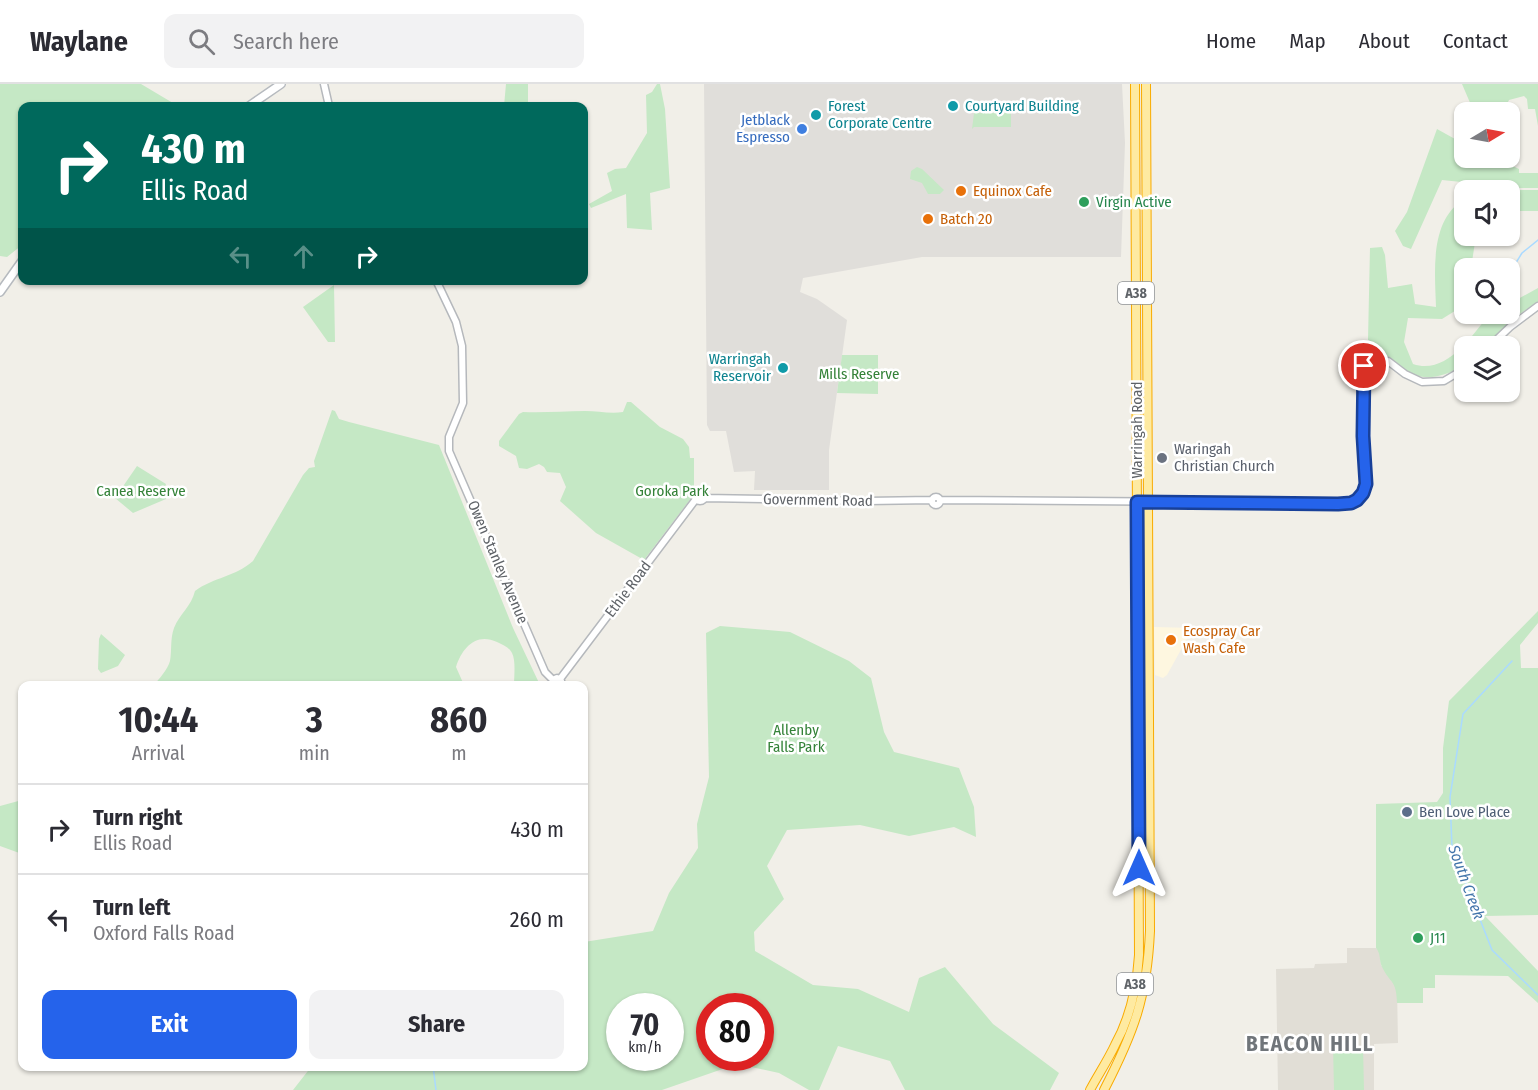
<!DOCTYPE html>
<html lang="en">
<head>
<meta charset="utf-8">
<style>
	body { margin:0; font-family:"Fira Sans Condensed",sans-serif; background:#f2f2f3; color:#2b2b33; height:100vh; display:flex; flex-direction:column; font-size:22px; white-space:nowrap }
	* { box-sizing:border-box; margin:0 }
	p { font-size:20px; color:#7c7c81 }
	.icon { flex:none; width:33px; height:33px; fill:none; stroke:currentColor; stroke-width:2; stroke-linecap:round; stroke-linejoin:round }
	.map { position:relative; flex:1; overflow:hidden }
	.panel { position:absolute; left:18px; top:597px; width:570px; height:390px; display:flex; flex-direction:column; background:#fff; border-radius:12px; box-shadow:0 2px 4px #0004 }
	.panel>* { flex:none }
	.hud { position:absolute; left:18px; top:18px; width:570px; height:183px; border-radius:12px; box-shadow:0 2px 4px #0004; background:#00695c; color:#fff; overflow:hidden }
	.needle { width:39px; rotate:80deg }
	.controls { position:absolute; left:1454px; top:18px; display:grid; gap:12px }
	.controls a { display:grid; place-items:center; width:66px; height:66px; border-radius:12px; background:#fff; box-shadow:0 2px 4px #0004; font-size:30px }
	.speed { position:absolute; left:606px; top:909px; display:flex; gap:12px; font-size:30px; font-weight:700; text-align:center }
	.speed>* { display:grid; place-content:center; width:78px; height:78px; border-radius:50%; background:#fff; box-shadow:0 2px 4px #0004; line-height:1 }
	.speed small { font-size:15px; font-weight:400 }
	.speed .limit { border:9px solid #d22; background:#fff; color:#111 }
	.pin { position:absolute; display:grid; place-items:center; width:51px; height:51px; color:#fff; margin:-26px; border:3px solid #fff; border-radius:50%; box-shadow:0 2px 6px #0007 }
	.me { position:absolute; width:66px; margin:-33px; rotate:0deg; stroke-linejoin:round; filter:drop-shadow(0 0 4px #0008) }
	.turn { display:flex; align-items:center; gap:21px; height:126px; padding:0 24px; font-size:27px }
	.turn .icon { width:78px; height:78px; stroke-width:2.5 }
	.turn b { display:block; font-size:42px; line-height:51px }
	.lanes { display:flex; align-items:center; height:57px; padding:0 24px; background:#0003; justify-content:center; gap:30px; direction:ltr }
	.lanes .off { opacity:.35 }
	.eta { display:flex; justify-content:space-evenly; align-items:center; height:102px; text-align:center }
	.eta b { font-size:36px; font-weight:700; line-height:42px }
	.primary-button { display:flex; gap:12px; margin-top:auto; padding:12px 24px }
	.primary-button a { flex:1; height:69px; border-radius:12px; background:#2563eb; color:#fff; font-size:24px; font-weight:700; line-height:69px; text-align:center }
	.primary-button a+a { background:#f2f2f3; color:#2b2b33 }
	ul { padding:0; list-style:none }
	li { display:flex; align-items:center; gap:18px; height:90px; padding:0 24px; border-top:2px solid #e1e1e2 }
	li div { flex:1 }
	li b { display:block; font-size:22px }
	li em { font-style:normal }
	header { display:flex; align-items:center; gap:36px; box-sizing:border-box; height:84px; padding:0 30px; background:#fff; border-bottom:2px solid #e1e1e2 }
	header strong { font-size:28px }
	nav { display:flex; gap:33px; margin-inline-start:auto; font-size:21px }
	.search { width:420px; height:54px; background:#f2f2f3; display:flex; align-items:center; gap:15px; box-sizing:border-box; padding:0 21px; border-radius:12px; color:#7c7c81; font-size:22px }
	.map>svg:first-child { display:block }
	.commercial { fill:#fef7e0 }
	.industrial { fill:#e0deda }
	.education { fill:#e1ded6 }
	.green { fill:#c5e8c5; fill-rule:evenodd }
	.lines { fill:none; stroke-linecap:round; stroke-linejoin:round }
	.stream { stroke:#aadaff; stroke-width:1.5 }
	.tertiary-casing { stroke:#b5b8bc; stroke-width:9 }
	.secondary-casing { stroke:#b6babf; stroke-width:10 }
	.trunk-casing { stroke:#f9ab00; stroke-width:10 }
	.tertiary { stroke:#fff; stroke-width:6 }
	.secondary { stroke:#fff; stroke-width:7 }
	.trunk { stroke:#feeaa1; stroke-width:8 }
	.route-casing { stroke:#184099; stroke-width:15 }
	.route { stroke:#2563eb; stroke-width:10 }
	.culture-dot { fill:#0f9aa8; stroke:#fff; stroke-width:2 }
	.shop-dot { fill:#3f7fe0; stroke:#fff; stroke-width:2 }
	.food-dot { fill:#e8710a; stroke:#fff; stroke-width:2 }
	.leisure-dot { fill:#2e9e5b; stroke:#fff; stroke-width:2 }
	.worship-dot { fill:#6b7280; stroke:#fff; stroke-width:2 }
	.service-dot { fill:#5c6f8a; stroke:#fff; stroke-width:2 }
	.labels { text-anchor:middle; stroke-width:5; stroke-linejoin:round; paint-order:stroke }
	.shield { fill:#fff; stroke:#8f9295; stroke-width:1.5 }
	.shield-label { font-size:14px; font-weight:bold; fill:#5f6368 }
	.culture-label { font-size:15px; fill:#0d838f; stroke:#fff; text-anchor:start }
	.shop-label { font-size:15px; fill:#366cbe; stroke:#fff; text-anchor:end }
	.food-label { font-size:15px; fill:#c56008; stroke:#fff; text-anchor:start }
	.leisure-label { font-size:15px; fill:#27864d; stroke:#fff; text-anchor:start }
	.park-label { font-size:15px; fill:#348238; stroke:#fff }
	.street-label { font-size:15px; fill:#5f6368; stroke:#fff }
	.worship-label { font-size:15px; fill:#5b616d; stroke:#fff; text-anchor:start }
	.service-label { font-size:15px; fill:#4e5e75; stroke:#fff; text-anchor:start }
	.water-label { font-size:16px; font-style:italic; fill:#4174aa; stroke:#fff }
	.district-label { font-size:21px; font-weight:bold; letter-spacing:1.5px; fill:#70757a; stroke:#fff }
</style>
</head>
<body>
<header>
<strong>Waylane</strong>
<div class="search"><svg class="icon" aria-label="search" viewBox="0 0 24 24"><circle cx="10" cy="10" r="6"/><path d="M15 15l6 6"/></svg>Search here</div>
<nav><a>Home</a><a>Map</a><a>About</a><a>Contact</a></nav>
</header>
<div class="map">
<svg width="1538" height="1006" viewBox="0 0 1538 1006">
	<rect width="100%" height="100%" fill="#f1efe8"/>
	<path class="commercial" d="M1154 543 1193 544 1167 591 1163 594 1155 591Z"/>
	<path class="industrial" d="M704 0H1122L1125 59 1121 173H922L803 194 800 208 817 215 847 236 829 366V406H754L755 387 734 388 726 347H710L707 341Z"/>
	<path class="education" d="M1347 864H1376L1380 868 1381 881 1397 903 1398 959 1374 960V1006H1278L1276 885 1314 884 1315 880 1347 879Z"/>
	<path class="green" d="M0 0H141L178 22H22V161L7 173 0 172Z
		M506 0H528V22H504Z
		M657 0H660L665 25 670 104 650 109 652 146 627 144 626 110 591 124 589 120 612 107 607 89 615 85 626 84 647 49 646 11 652 8Z
		M1462 0H1538V42L1535 25H1528L1527 15 1524 12 1509 16 1503 28H1474Z
		M974 29H1011V43H974L972 45Z
		M1437 45 1464 60V74H1501L1502 77 1519 85V89H1538V104H1517L1516 106H1538V127H1515L1509 106H1469L1471 99 1442 96 1411 165 1403 162 1395 147 1407 128Z
		M917 83 922 85 944 106 940 110H928L922 99 910 95 911 87Z
		M1464 115V152H1476L1471 184H1464V217L1458 225 1442 235 1408 234 1404 258 1413 280C1446 291 1470 254 1488 232L1492 230H1509V220L1538 204V218L1512 235 1486 262H1464V281C1419 308 1402 286 1368 256L1370 164 1382 163 1385 171 1388 204 1412 200 1415 220 1436 223C1435 188 1429 137 1464 115Z
		M334 201 335 258H328L303 223Z
		M842 271H878V310L837 309Z
		M627 318H631L660 343 683 355 689 363 690 374H694V407L692 413 644 476 596 449 560 417 566 403 560 389 547 388 544 383 539 380 527 385 519 384 516 372 499 362V357L519 330 523 328C544 329 564 327 585 327 598 327 610 330 623 328Z
		M332 326 335 327 339 335 349 338 439 361 513 544 540 601H514C514 592 516 577 512 569 509 563 503 561 497 558 476 548 462 564 456 583L464 601H154C159 595 168 585 170 577 172 566 170 555 174 544 180 529 191 523 195 507 214 493 235 493 253 477L303 391 309 384 315 383 314 377Z
		M137 382 166 400 163 408 166 415 133 429 115 414Z
		M1538 527V539L1520 561 1521 584H1538V831L1485 832 1538 887V919L1508 892 1435 891V904H1423V919H1397C1396 895 1391 901 1382 883 1379 876 1381 870 1376 864V720L1437 718 1443 709V664L1449 617Z
		M720 542 790 548 849 577 871 594 884 648 894 668 959 684 974 723 976 753 954 743 909 752 860 741 787 746 767 782 784 815 754 848 755 867 813 901 858 905 909 928 919 894 945 883 993 940 1059 989 1050 1006H905L890 977 838 962 819 1006H809L779 989 737 980 662 1006H293L311 983 584 982V858L653 847 669 809 698 764 697 740 709 693 706 549ZM620 922H670V974H620ZM710 922H760V974H710Z
		M101 550 125 571 118 582 101 589 98 585 99 555Z
		M22 716V770L0 762V722Z
		M1333 962H1363L1364 1006H1334Z"/>
	<g class="lines">
		<path class="stream" d="M1509 190 1522 169 1538 156
			M1512 577 1463 630 1450 713 1452 764 1492 866 1538 911
			M433 982 436 1006"/>
		<defs>
			<path id="tertiary" d="M324 0 329 22
				M436 196 456 238 462 262 463 319 449 353V367L545 588 553 596
				M1490 262 1510 243 1538 222
				M1370 278 1388 277 1405 290 1422 298 1444 297 1464 285
				M1364 282 1361 278 1362 275 1366 274 1370 278
				M695 412a5 5 0 1 1 10 0a5 5 0 1 1-10 0Z
				M932 417a4 4 0 1 1 8 0a4 4 0 1 1-8 0Z
				M704 414 867 417 932 416
				M940 416 1351 419 1361 412 1366 400 1363 375 1364 282
				M560 595 696 415
				M554 602 553 596 557 594 561 597 559 602"/>
			<path id="secondary" d="M249 22 281 0
				M0 208 22 177"/>
			<path id="trunk" d="M1090 1006C1098 991 1108 976 1115 961 1130 934 1137 902 1139 871L1135 0
				M1104 1006C1134 948 1147 913 1150 847L1146 0"/>
		</defs>
		<use href="#tertiary" class="tertiary-casing"/>
		<use href="#secondary" class="secondary-casing"/>
		<use href="#trunk" class="trunk-casing"/>
		<use href="#tertiary" class="tertiary"/>
		<use href="#secondary" class="secondary"/>
		<use href="#trunk" class="trunk"/>
	</g>
	<g class="lines">
		<defs>
			<path id="route" d="M1139 784 1137 418 1338 420 1351 419 1357 416 1363 409 1366 400 1363 352 1364 282"/>
		</defs>
		<use href="#route" class="route-casing"/>
		<use href="#route" class="route"/>
	</g>
	<g class="culture-dot">
		<circle cx="953" cy="22" r="6"/>
		<circle cx="816" cy="31" r="6"/>
		<circle cx="783" cy="284" r="6"/>
	</g>
	<circle class="shop-dot" cx="802" cy="45" r="6"/>
	<g class="food-dot">
		<circle cx="961" cy="107" r="6"/>
		<circle cx="928" cy="135" r="6"/>
		<circle cx="1171" cy="556" r="6"/>
	</g>
	<g class="leisure-dot">
		<circle cx="1084" cy="118" r="6"/>
		<circle cx="1418" cy="854" r="6"/>
	</g>
	<circle class="worship-dot" cx="1162" cy="374" r="6"/>
	<circle class="service-dot" cx="1407" cy="728" r="6"/>
	<g class="labels">
		<g class="shield">
			<rect x="1118" y="198" width="36" height="22" rx="4.5"/>
			<rect x="1117" y="889" width="36" height="22" rx="4.5"/>
		</g>
		<g class="shield-label">
			<text x="1136" y="214">A38</text>
			<text x="1135" y="905">A38</text>
		</g>
		<g class="culture-label">
			<text x="828" y="27">Forest<tspan x="828" dy="17">Corporate Centre</tspan></text>
			<text x="965" y="27">Courtyard Building</text>
			<text x="771" y="280" text-anchor="end">Warringah<tspan x="771" dy="17">Reservoir</tspan></text>
		</g>
		<g class="shop-label">
			<text x="790" y="41">Jetblack<tspan x="790" dy="17">Espresso</tspan></text>
		</g>
		<g class="food-label">
			<text x="973" y="112">Equinox Cafe</text>
			<text x="940" y="140">Batch 20</text>
			<text x="1183" y="552">Ecospray Car<tspan x="1183" dy="17">Wash Cafe</tspan></text>
		</g>
		<g class="leisure-label">
			<text x="1096" y="123">Virgin Active</text>
			<text x="1430" y="859">J11</text>
		</g>
		<g class="park-label">
			<text x="859" y="295">Mills Reserve</text>
			<text x="141" y="412">Canea Reserve</text>
			<text x="672" y="412">Goroka Park</text>
			<text x="796" y="651">Allenby<tspan x="796" dy="17">Falls Park</tspan></text>
		</g>
		<g class="street-label">
			<text transform="translate(1137 346) rotate(-90)" y="5">Warringah Road</text>
			<text transform="translate(818 416) rotate(1)" y="5">Government Road</text>
			<text transform="translate(498 478) rotate(67)" y="5">Owen Stanley Avenue</text>
			<text transform="translate(628 505) rotate(-53)" y="5">Ethie Road</text>
		</g>
		<g class="worship-label">
			<text x="1174" y="370">Waringah<tspan x="1174" dy="17">Christian Church</tspan></text>
		</g>
		<g class="service-label">
			<text x="1419" y="733">Ben Love Place</text>
		</g>
		<g class="water-label">
			<text transform="translate(1467 798) rotate(70)" y="6">South Creek</text>
		</g>
		<g class="district-label">
			<text x="1310" y="967">BEACON HILL</text>
		</g>
	</g>
</svg>
<div class="controls">
<a><svg class="needle" viewBox="-14 -14 28 28"><path d="M0-13l5 13h-10z" fill="#e53935"/><path d="M0 13l5-13h-10z" fill="#7c7c81"/></svg></a>
<a><svg class="icon" aria-label="sound" viewBox="0 0 24 24"><path d="M4 9h4l5-4v14l-5-4H4zM17 9q2 3 0 6"/></svg></a>
<a><svg class="icon" aria-label="search" viewBox="0 0 24 24"><circle cx="10" cy="10" r="6"/><path d="M15 15l6 6"/></svg></a>
<a><svg class="icon" aria-label="layers" viewBox="0 0 24 24"><path d="M12 4l9 5-9 5-9-5zM3 14l9 5 9-5"/></svg></a>
</div>
<div class="speed"><div>70<small>km/h</small></div><div class="limit">80</div></div>
<div class="pin" style="left:1364px;top:282px;background:#d93025"><svg class="icon" aria-label="arrive" viewBox="0 0 24 24"><path d="M6 21V4h12l-3 4 3 4H6"/></svg></div>
<svg class="me" style="left:1139px;top:784px" viewBox="-20 -20 40 40"><path d="M0-17L14 15 0 8-14 15z" fill="#2563eb" stroke="#fff" stroke-width="4"/></svg>
<div class="hud">
<div class="turn"><svg class="icon" aria-label="right" viewBox="0 0 24 24"><path d="M7 20v-9h11M14 6l5 5-5 5"/></svg><div><b>430 m</b>Ellis Road</div></div>
<div class="lanes"><svg class="icon off" aria-label="left" viewBox="0 0 24 24"><path d="M17 20v-9H6M10 6l-5 5 5 5"/></svg><svg class="icon off" aria-label="ahead" viewBox="0 0 24 24"><path d="M12 20V5M6 11l6-6 6 6"/></svg><svg class="icon" aria-label="right" viewBox="0 0 24 24"><path d="M7 20v-9h11M14 6l5 5-5 5"/></svg></div>
</div>
<section class="panel">
<div class="eta">
<div><b>10:44</b><p>Arrival</p></div>
<div><b>3</b><p>min</p></div>
<div><b>860</b><p>m</p></div>
</div>
<ul>
<li><svg class="icon" aria-label="right" viewBox="0 0 24 24"><path d="M7 20v-9h11M14 6l5 5-5 5"/></svg><div><b>Turn right</b><p>Ellis Road</p></div><em>430 m</em></li>
<li><svg class="icon" aria-label="left" viewBox="0 0 24 24"><path d="M17 20v-9H6M10 6l-5 5 5 5"/></svg><div><b>Turn left</b><p>Oxford Falls Road</p></div><em>260 m</em></li>
</ul>
<div class="primary-button"><a>Exit</a><a>Share</a></div>
</section>
</div>
</body>
</html>
